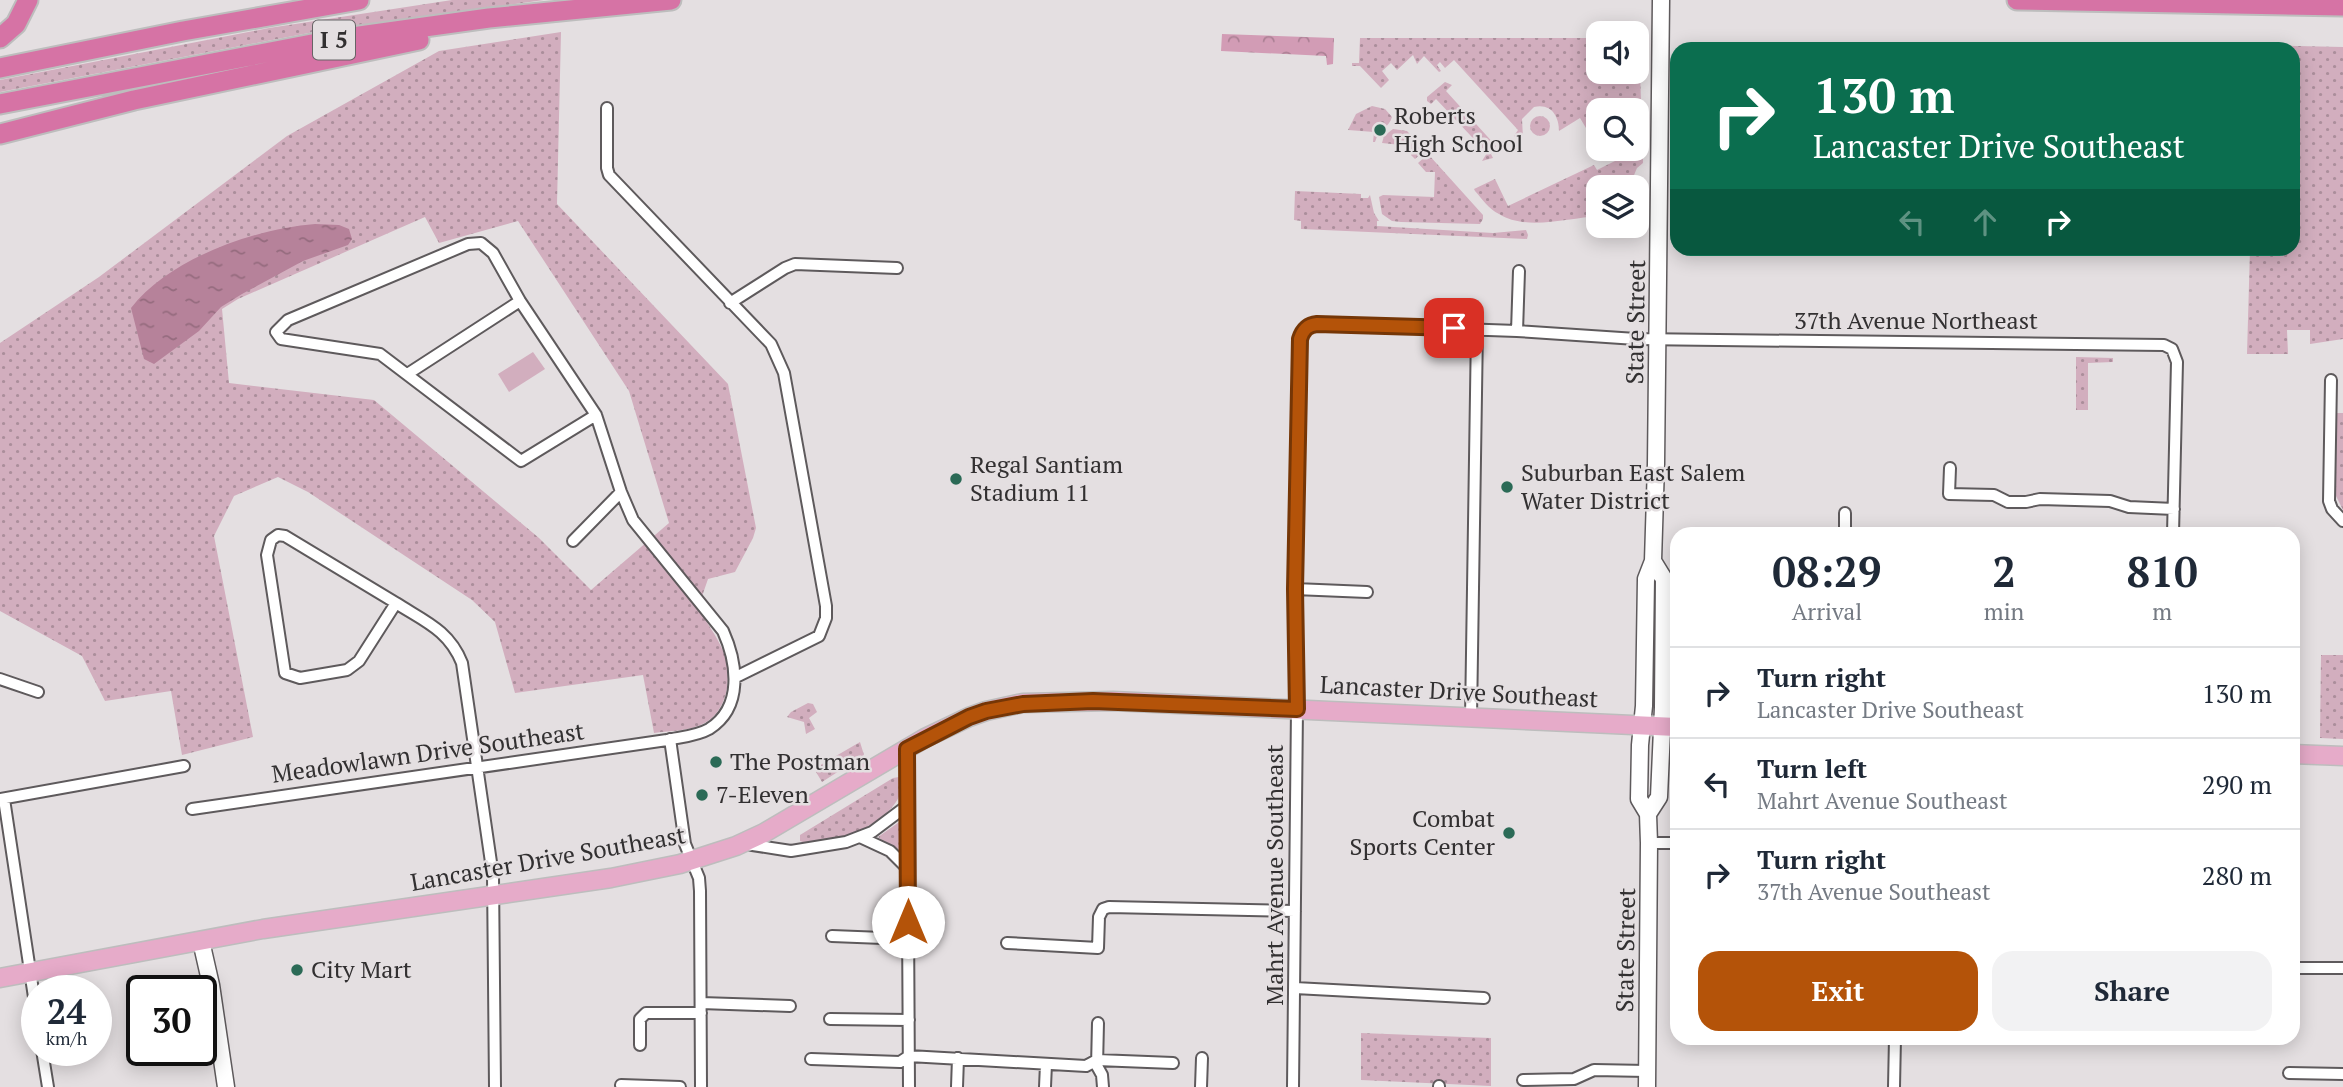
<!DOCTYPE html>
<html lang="en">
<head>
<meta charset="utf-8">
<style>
	body { margin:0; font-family:"PT Serif",serif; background:#f2f2f3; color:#1f2937; height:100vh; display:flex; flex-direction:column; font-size:26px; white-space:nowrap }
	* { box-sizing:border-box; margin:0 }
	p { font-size:23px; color:#747a83 }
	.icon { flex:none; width:38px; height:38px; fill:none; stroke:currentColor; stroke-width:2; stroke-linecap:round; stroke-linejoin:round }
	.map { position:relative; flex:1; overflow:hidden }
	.side { position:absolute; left:1670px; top:527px; width:630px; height:518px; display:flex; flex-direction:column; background:#fff; border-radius:21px; box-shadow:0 4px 18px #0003 }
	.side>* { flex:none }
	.banner { position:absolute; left:1670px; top:42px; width:630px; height:214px; border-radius:21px; box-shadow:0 4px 18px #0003; background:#0b6e4f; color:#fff; overflow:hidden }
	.buttons { position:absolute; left:1586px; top:21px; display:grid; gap:14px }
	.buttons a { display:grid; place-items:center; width:63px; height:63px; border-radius:14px; background:#fff; box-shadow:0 4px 18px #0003; font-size:35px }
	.speed { position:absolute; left:21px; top:975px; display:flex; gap:14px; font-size:35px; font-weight:700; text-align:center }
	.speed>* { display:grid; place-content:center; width:91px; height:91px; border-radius:50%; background:#fff; box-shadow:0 4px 18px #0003; line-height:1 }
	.speed small { font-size:18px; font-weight:400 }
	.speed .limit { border:4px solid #111; border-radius:10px; background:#fff; color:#111 }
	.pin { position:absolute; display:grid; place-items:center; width:60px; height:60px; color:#fff; margin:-30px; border-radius:14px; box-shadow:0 4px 10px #0006 }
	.me { position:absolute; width:77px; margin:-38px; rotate:0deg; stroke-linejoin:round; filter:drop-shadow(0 0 5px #0008) }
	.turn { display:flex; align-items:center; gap:24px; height:147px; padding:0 28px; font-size:32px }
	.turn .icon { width:91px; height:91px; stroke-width:2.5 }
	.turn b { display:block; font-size:49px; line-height:60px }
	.lanes { display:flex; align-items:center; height:66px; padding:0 28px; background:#0003; justify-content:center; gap:35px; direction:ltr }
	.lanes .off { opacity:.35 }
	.eta { display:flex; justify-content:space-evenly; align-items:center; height:119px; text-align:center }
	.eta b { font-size:42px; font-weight:700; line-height:49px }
	.action { display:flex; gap:14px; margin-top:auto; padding:14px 28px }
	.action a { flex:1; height:80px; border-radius:21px; background:#b45309; color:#fff; font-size:28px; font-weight:700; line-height:80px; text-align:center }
	.action a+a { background:#f2f2f3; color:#1f2937 }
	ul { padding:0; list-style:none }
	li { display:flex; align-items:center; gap:21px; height:91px; padding:0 28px; border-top:2px solid #e0e1e3 }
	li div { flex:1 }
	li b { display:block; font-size:26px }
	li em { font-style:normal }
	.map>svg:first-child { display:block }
	.grass { fill:url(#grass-dots); fill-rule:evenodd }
	.forest { fill:url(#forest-crowns) }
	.park { fill:#d2aebe }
	.water { fill:url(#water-ripples) }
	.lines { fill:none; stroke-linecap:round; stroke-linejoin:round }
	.street-casing { stroke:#5e5a5c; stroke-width:14 }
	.secondary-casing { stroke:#5e5a5c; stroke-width:19 }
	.primary-casing { stroke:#bdbdbd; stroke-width:21 }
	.highway-casing { stroke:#bdbdbd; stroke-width:23 }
	.street { stroke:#fff; stroke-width:10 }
	.secondary { stroke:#fff; stroke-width:16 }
	.primary { stroke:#e6abc9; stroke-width:18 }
	.highway { stroke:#d673a5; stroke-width:19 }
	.route-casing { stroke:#753606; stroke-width:18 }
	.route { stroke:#b45309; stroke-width:12 }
	.poi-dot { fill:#2b6a56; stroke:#e4dfe1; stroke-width:2.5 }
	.labels { text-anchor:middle; stroke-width:5; stroke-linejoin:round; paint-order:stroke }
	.shield { fill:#e4dfe1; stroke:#676466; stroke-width:2 }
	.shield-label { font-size:23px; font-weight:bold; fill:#323031 }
	.poi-label { font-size:24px; fill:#323031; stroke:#e4dfe1; text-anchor:start }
	.street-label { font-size:24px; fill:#323031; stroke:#e4dfe1 }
</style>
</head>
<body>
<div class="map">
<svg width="2343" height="1087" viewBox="0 0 2343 1087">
	<defs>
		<pattern id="grass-dots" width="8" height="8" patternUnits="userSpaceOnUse" patternTransform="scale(1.75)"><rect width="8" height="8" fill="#d2aebe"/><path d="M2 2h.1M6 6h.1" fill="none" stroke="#ab8e9b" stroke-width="1.8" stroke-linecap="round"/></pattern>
		<pattern id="forest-crowns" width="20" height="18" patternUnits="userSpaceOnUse" patternTransform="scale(1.75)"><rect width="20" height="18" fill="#d29cb5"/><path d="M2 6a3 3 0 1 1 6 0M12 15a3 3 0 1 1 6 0" fill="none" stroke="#ab8094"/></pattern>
		<pattern id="water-ripples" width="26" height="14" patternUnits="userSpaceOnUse" patternTransform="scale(1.75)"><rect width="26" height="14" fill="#b6829a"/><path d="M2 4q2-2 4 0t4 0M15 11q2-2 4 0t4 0" fill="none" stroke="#956b7e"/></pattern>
	</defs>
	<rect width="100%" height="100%" fill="#e4dfe1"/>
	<path class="grass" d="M452 0H544L314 32 0 92V80L269 28Z
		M561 32 557 204 728 384 756 528 753 538 735 572 708 579 698 608C706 622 717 636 723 651 734 677 727 717 698 726 684 731 668 731 654 733L643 675 515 693 495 622 472 600 308 492 278 477 234 496 214 536 253 737 182 755 171 691 105 701 82 656 0 611V343L99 277 287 136 439 51ZM425 217 439 243 518 221 629 391 669 523 591 590 539 538 374 400 229 383 222 309 238 299Z
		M1360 38H1598V72H1636V41L1639 42 1641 101 1625 110H1598V123L1586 128 1580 118 1559 131C1559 116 1551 103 1534 107L1522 119 1523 138 1519 142 1514 136 1518 130 1454 60 1445 68 1440 62 1437 65 1441 71 1439 72 1424 56 1417 64 1413 55 1397 70 1391 63 1382 71 1389 80 1381 88 1360 66H1352V63H1359Z
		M2257 45 2343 47V339L2310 344V330H2287L2288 354H2247L2250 249 2292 248V49H2257Z
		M1445 82 1452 85 1446 91 1496 146 1491 154 1493 158 1482 161 1487 153 1436 99 1431 104 1427 101V97Z
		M1641 104 1643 163 1637 168 1629 187H1598V216C1569 218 1525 231 1499 214 1489 209 1482 199 1475 191L1474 189 1495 179 1508 206 1594 165 1597 170 1617 160 1613 149H1636V110H1630Z
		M1372 106 1385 109 1392 117C1389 128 1378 130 1375 142H1373L1374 132 1348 130 1356 114Z
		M1530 126a10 10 0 1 1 20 0a10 10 0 1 1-20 0Z
		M1393 129 1407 131 1425 150 1415 159 1411 155V146L1382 143 1384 136Z
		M1428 154 1483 215V219L1480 224 1401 222 1392 221 1382 214 1379 197 1383 195 1434 197 1435 172H1426L1418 163Z
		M1295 191 1361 194V198H1368L1370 195 1374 213 1379 221H1377V226L1493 233 1526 230 1528 235 1527 239 1301 229V221L1294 220Z
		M2076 357 2113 358V362L2088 363V410H2076Z
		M2337 413H2343V510L2335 494Z
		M2321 655H2343V739L2320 738Z
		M808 703 813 704 817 712 809 718 815 729 806 734 804 722 787 717 791 712Z
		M860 742 864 755 822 782 816 772 817 767Z
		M899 777C916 814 827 853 800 841V835L893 778Z
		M902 820 903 857 878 837Z
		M1361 1033 1491 1038V1086L1361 1080Z"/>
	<path class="forest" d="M1222 34 1334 38 1333 64 1327 65 1326 56 1221 51Z"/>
	<path class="park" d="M533 352 545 369 509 392 498 374Z"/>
	<path class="water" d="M315 224 339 225 349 229 352 239 348 245 303 261 242 294 221 307 199 331 154 364 144 359 131 308C170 258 254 229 315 224Z"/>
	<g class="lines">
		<defs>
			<path id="street" d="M607 108V168L609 175 771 344 784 373 826 606V618L819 636 736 677
				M730 303 785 268 795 264 897 268
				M1517 331 1519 271
				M409 373 520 301
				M2331 380 2329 501 2332 509 2343 521
				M1950 468 1949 494 1994 495 2008 502H2026L2040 499 2110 501 2129 507 2174 509
				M1845 534V513
				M278 535 285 536 396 603 359 661 347 670 300 678 285 673 267 555 271 540Z
				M573 541 621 492
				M1295 589 1367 592
				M396 603C424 621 449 630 462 663L493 876 495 1087
				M0 679 38 692
				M1471 718 1477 329
				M670 739 685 844 699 878 700 891 701 1087
				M907 749 909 1087
				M0 799 184 766
				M4 799 37 1017
				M192 809 667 740C681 737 697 736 709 729 744 707 737 662 723 631L633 520 621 492 596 415 520 301 493 253 481 243 468 244 288 320 276 332 281 339 380 354 521 461 596 415
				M862 838 890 851 908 869
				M1649 843H1676
				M746 844 791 851 846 842 872 832 908 805
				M832 936 908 939
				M1007 943 1098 948 1099 917 1103 909 1109 907 1295 911
				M2292 968H2343
				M1295 988 1484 998
				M701 1003 790 1006
				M830 1019 909 1020
				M1098 1023 1097 1066 1102 1075 1103 1087
				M640 1045V1019L646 1013H701
				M42 1050 48 1087
				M811 1059 900 1062 909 1056 1086 1066 1097 1060 1173 1063
				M2289 1073 2343 1074
				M1523 1080 1574 1079 1594 1070 1647 1071
				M621 1085 680 1087
				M957 1087 958 1058
				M1045 1087 1046 1064
				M1201 1087 1202 1058
				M1293 1087 1297 709 1295 589 1300 339 1305 328 1317 324 1517 331 1636 339 2164 345 2172 349 2177 362 2173 534
				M1439 1087V1086
				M1894 1087 1895 1038"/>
			<path id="secondary" d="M1648 814 1659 797 1663 707 1664 579 1653 561
				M201 941 211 985 226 1087
				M1647 1087 1649 843 1648 814 1639 799 1640 745 1644 706 1646 579 1653 561 1656 464 1661 0"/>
			<path id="primary" d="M2292 754 2343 756
				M0 978 263 929 611 878 680 864 736 846 764 833 925 738 969 717 986 711 1023 703 1113 701 1676 727"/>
			<path id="highway" d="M2017 0 2343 6
				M0 38 16 24 28 0
				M0 68 183 31 359 0
				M0 104 338 39 489 18 671 0
				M0 134 134 100 419 40"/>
		</defs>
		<use href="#street" class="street-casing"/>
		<use href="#secondary" class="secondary-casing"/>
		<use href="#primary" class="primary-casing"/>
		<use href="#highway" class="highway-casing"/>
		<use href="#street" class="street"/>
		<use href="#secondary" class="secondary"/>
		<use href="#primary" class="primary"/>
		<use href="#highway" class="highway"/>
	</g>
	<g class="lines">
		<defs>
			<path id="route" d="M908 922 907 749 969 717 986 711 1023 704 1093 701 1297 709 1295 589 1300 339C1303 330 1307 325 1317 324L1454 328"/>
		</defs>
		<use href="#route" class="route-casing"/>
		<use href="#route" class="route"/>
	</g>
	<g class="poi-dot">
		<circle cx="1380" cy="130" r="7"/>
		<circle cx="956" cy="479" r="7"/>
		<circle cx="1507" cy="487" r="7"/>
		<circle cx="716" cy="762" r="7"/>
		<circle cx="702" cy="795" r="7"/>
		<circle cx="1509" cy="833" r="7"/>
		<circle cx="297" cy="970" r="7"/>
	</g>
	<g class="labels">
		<rect class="shield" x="313" y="20.5" width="42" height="39" rx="5"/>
		<g class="shield-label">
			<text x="334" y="48">I 5</text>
		</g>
		<g class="poi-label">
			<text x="1394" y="124">Roberts<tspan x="1394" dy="28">High School</tspan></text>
			<text x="970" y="473">Regal Santiam<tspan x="970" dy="28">Stadium 11</tspan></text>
			<text x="1521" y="481">Suburban East Salem<tspan x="1521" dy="28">Water District</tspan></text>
			<text x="730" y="770">The Postman</text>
			<text x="716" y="803">7-Eleven</text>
			<text x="1495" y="827" text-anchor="end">Combat<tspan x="1495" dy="28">Sports Center</tspan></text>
			<text x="311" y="978">City Mart</text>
		</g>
		<g class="street-label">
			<text x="1916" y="329">37th Avenue Northeast</text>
			<text transform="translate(1636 322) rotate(-89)" y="8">State Street</text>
			<text transform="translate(1459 692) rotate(3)" y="8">Lancaster Drive Southeast</text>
			<text transform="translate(428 753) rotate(-8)" y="8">Meadowlawn Drive Southeast</text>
			<text transform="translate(548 859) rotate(-10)" y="8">Lancaster Drive Southeast</text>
			<text transform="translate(1275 875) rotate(-90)" y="8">Mahrt Avenue Southeast</text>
			<text transform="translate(1626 950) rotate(-89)" y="8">State Street</text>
		</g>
	</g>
</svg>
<div class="buttons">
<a><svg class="icon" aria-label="sound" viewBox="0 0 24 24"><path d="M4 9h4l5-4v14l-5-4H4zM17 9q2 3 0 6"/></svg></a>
<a><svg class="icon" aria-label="search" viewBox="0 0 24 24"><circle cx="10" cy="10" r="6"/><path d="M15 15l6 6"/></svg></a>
<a><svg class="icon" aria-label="layers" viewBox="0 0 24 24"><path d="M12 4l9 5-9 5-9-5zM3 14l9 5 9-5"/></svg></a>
</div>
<div class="speed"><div>24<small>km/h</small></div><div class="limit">30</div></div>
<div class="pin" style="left:1454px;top:328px;background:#d93025"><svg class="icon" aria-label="arrive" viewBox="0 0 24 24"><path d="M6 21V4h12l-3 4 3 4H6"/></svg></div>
<svg class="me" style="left:908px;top:922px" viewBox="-20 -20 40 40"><circle r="19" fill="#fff"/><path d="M0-13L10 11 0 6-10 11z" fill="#b45309"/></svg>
<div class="banner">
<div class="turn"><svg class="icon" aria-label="right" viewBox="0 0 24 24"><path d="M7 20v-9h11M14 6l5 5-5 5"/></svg><div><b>130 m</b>Lancaster Drive Southeast</div></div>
<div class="lanes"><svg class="icon off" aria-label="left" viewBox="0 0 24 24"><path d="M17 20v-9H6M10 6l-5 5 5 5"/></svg><svg class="icon off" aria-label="ahead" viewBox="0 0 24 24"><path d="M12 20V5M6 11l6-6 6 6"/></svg><svg class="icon" aria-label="right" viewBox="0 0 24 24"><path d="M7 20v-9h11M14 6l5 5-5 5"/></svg></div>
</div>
<section class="side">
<div class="eta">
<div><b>08:29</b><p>Arrival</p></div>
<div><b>2</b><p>min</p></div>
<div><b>810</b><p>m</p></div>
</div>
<ul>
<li><svg class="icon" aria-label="right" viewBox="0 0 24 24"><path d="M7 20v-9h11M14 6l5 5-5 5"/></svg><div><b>Turn right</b><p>Lancaster Drive Southeast</p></div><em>130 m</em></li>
<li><svg class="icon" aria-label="left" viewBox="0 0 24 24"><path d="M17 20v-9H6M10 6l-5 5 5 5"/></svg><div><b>Turn left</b><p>Mahrt Avenue Southeast</p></div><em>290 m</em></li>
<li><svg class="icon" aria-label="right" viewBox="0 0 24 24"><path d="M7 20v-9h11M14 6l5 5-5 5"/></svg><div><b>Turn right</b><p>37th Avenue Southeast</p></div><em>280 m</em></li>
</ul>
<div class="action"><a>Exit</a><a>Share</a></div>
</section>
</div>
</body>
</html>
